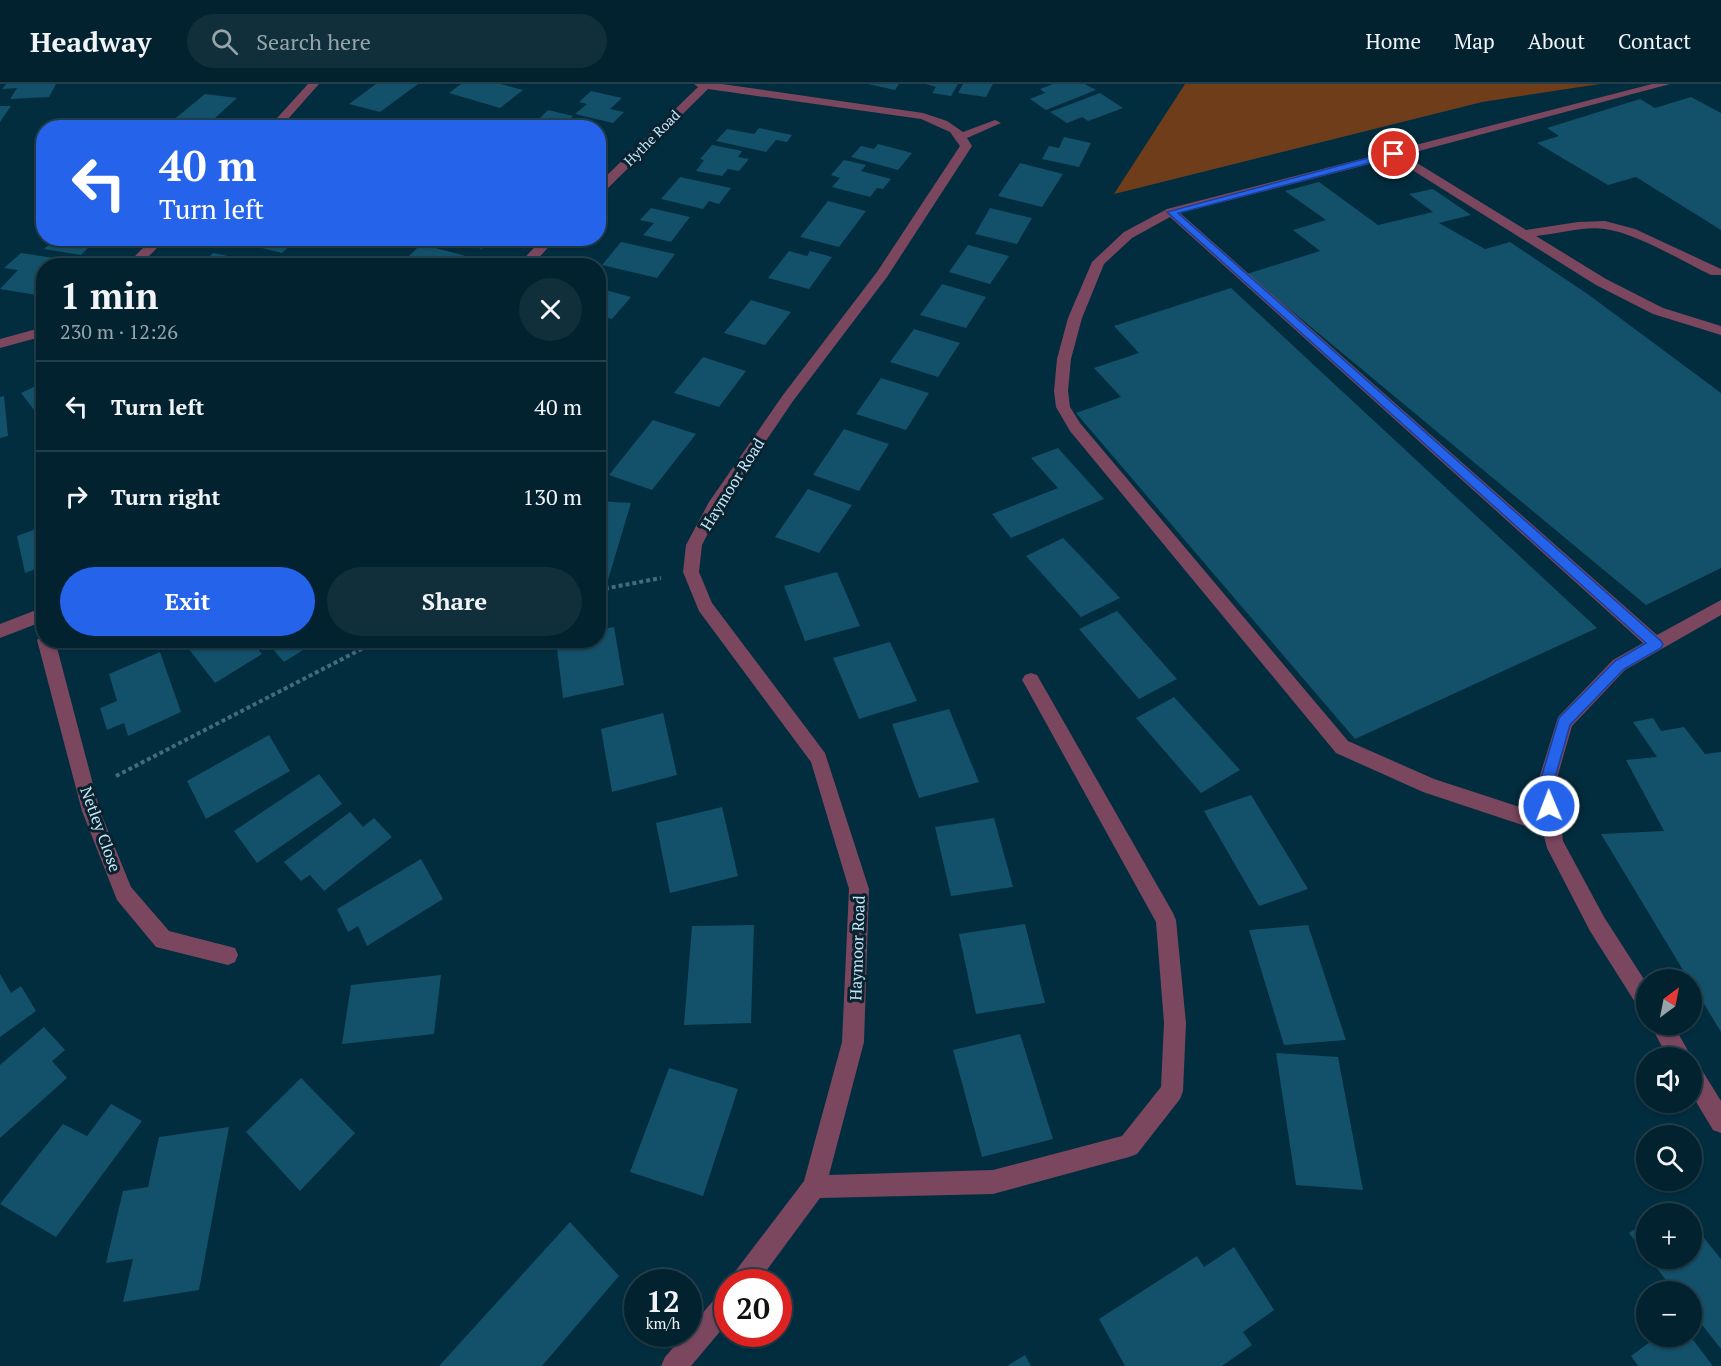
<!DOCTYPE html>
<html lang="en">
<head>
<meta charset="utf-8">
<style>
	body { margin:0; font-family:"PT Serif",serif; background:#102f3b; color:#f1f3f6; height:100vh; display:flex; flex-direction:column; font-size:22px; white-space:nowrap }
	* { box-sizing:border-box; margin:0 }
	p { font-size:20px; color:#96a4aa }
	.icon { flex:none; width:33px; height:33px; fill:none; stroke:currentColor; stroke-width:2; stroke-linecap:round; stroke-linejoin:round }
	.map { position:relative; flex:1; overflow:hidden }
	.panel { position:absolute; left:36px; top:174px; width:570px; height:390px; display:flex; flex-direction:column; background:#02222f; border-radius:24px; box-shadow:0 2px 4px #0004,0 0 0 2px #233f4b }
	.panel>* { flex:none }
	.banner { position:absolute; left:36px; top:36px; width:570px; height:126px; border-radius:24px; box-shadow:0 2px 4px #0004,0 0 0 2px #233f4b; background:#2563eb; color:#fff; overflow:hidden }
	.needle { width:39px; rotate:32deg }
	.fabs { position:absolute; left:1636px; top:885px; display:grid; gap:12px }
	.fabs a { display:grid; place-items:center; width:66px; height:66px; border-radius:50%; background:#02222f; box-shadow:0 2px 4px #0004,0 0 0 2px #233f4b; font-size:30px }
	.speed { position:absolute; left:624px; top:1185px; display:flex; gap:12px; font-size:30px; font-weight:700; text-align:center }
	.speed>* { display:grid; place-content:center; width:78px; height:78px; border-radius:50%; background:#02222f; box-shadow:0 2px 4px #0004,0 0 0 2px #233f4b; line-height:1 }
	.speed small { font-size:15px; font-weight:400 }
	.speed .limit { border:9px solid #d22; background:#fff; color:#111 }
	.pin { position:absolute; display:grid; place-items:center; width:51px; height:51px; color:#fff; margin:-26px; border:3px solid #fff; border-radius:50%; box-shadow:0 2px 6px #0007 }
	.me { position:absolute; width:66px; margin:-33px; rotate:359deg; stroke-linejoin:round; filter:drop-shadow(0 0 4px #0008) }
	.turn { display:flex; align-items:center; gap:21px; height:126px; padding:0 24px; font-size:27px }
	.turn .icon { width:78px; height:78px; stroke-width:2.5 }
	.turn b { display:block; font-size:42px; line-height:51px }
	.round { display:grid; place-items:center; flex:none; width:63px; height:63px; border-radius:32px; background:#102f3b }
	.head { display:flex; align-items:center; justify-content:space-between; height:102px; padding:0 24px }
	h1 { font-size:36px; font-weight:600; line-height:45px }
	.button { display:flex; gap:12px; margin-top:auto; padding:12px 24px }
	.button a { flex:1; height:69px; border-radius:36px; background:#2563eb; color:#fff; font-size:24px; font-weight:600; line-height:69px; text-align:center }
	.button a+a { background:#102f3b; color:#f1f3f6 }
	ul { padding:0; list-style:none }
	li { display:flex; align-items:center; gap:18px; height:90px; padding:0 24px; border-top:2px solid #233f4b }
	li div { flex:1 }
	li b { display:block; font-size:22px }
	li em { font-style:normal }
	header { display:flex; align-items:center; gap:36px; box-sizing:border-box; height:84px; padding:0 30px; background:#02222f; border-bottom:2px solid #233f4b }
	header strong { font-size:28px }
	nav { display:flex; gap:33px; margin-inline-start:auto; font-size:21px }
	.search { width:420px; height:54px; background:#102f3b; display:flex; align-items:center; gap:15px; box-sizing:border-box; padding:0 21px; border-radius:33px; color:#96a4aa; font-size:22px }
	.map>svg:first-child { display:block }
	.green { fill:#6f3d1a }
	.building { fill:#13506a }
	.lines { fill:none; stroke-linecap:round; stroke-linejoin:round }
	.path { stroke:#426b7d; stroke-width:4; stroke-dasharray:4 3; stroke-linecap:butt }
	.lane { fill:#7b475e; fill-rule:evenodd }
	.street { fill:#7b475e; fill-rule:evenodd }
	.route { fill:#2563eb; stroke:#184099; stroke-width:1.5 }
	.labels { text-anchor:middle; stroke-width:6; stroke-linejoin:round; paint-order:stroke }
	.far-street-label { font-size:14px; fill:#c4e7fb; stroke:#0a222e }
	.street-label { font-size:16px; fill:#c4e7fb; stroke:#0a222e }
</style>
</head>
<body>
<header>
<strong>Headway</strong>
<div class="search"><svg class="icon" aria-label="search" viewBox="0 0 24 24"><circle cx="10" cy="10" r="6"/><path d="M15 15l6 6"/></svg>Search here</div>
<nav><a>Home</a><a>Map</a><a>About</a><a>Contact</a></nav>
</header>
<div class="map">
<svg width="1721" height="1282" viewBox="0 0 1721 1282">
	<rect width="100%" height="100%" fill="#022d3f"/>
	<path class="green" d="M1185 0H1600L1482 18 1114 110Z"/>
	<path class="building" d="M6 0H56L49 13 10 15 17 4 2 5Z
		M376 0H418L380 28 349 20Z
		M461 0H501L523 6 500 24 449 9Z
		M868 0H899L895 6Z
		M926 0H958L951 12 932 9 936 3Z
		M963 0H993L986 13 958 9Z
		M1053 0H1085L1096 6 1046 26 1030 15 1045 9 1040 5Z
		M591 7 622 14 610 25 624 28 613 39 575 30 587 20 579 18Z
		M1100 9 1123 24 1088 37 1082 33 1067 39 1050 28Z
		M205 10 237 14 204 44 165 43Z
		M1691 13 1721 29V146L1636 93 1608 101 1537 59 1559 52 1547 44 1640 15 1655 24Z
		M0 22H11L0 38Z
		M548 26 573 32 568 37 595 44H543L551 36 540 34Z
		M346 36 377 42V44H338Z
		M759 44 792 51 787 58 776 56 766 68 716 57 727 45 754 50Z
		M1064 53 1091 59 1079 83 1042 75 1049 62 1059 64Z
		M878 60 912 69 898 86 851 73 861 62 874 65Z
		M712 61 742 67 738 73 749 75 739 87 728 85 722 92 696 87 704 76 700 75Z
		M844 76 866 81 861 87 891 95 883 105 877 104 870 113 832 103 840 94 831 91Z
		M1020 79 1063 90 1042 123 998 112Z
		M680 93 731 104 719 120 709 117 703 125 661 115Z
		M1319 98 1378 141 1433 128 1409 110 1433 105 1471 131 1439 139 1485 165 1510 158 1589 211 1721 309V484L1646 521 1247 190 1320 167 1293 146 1326 136 1285 107Z
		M828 117 866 127 839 163 800 153Z
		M651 124 690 133 671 158 643 151 654 139 640 136Z
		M990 124 1032 134 1017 160 975 150Z
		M56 154H98L81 171 44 165Z
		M221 154H298L282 169Z
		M441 154H492L482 165Z
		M621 158 675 170 657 194 602 181Z
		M421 160 473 174 466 182H399Z
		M968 161 1009 172 990 200 949 188Z
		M789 167 807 172 810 167 832 173 809 205 768 194Z
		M21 169 74 177 69 182H44V205L37 211 0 205 18 186 4 184Z
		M213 169 262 179 260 182H200Z
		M942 200 986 213 966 244 920 231Z
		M598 204 631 213 612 235 598 231Z
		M1231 204 1597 544 1355 655 1076 329 1121 313 1094 284 1139 269 1114 242Z
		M751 216 791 228 765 261 724 249Z
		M914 245 960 259 938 293 890 278Z
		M703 273 746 287 719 323 674 309Z
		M881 294 929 309 906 346 856 330Z
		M44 295V339L21 309 40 300 38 297Z
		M4 312 8 352 0 354V313Z
		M653 336 696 350 652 406 609 391Z
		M844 345 889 360 859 407 813 391Z
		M1058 364 1104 415 1011 454 992 430 1058 404 1031 374Z
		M808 405 852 421 819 469 775 453Z
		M598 417 631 419 607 499 598 498Z
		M44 442V482L25 489 17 452Z
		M1063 454 1091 483 1120 514 1081 533 1026 472Z
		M837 488 860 542 805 557 784 502Z
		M1117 527 1146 560 1177 595 1139 615 1079 545Z
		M614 543 624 601 563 614 556 556H598V546Z
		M182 556H250L262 570 215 599Z
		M265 556H319L284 578Z
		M890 558 917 617 859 635 833 574Z
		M160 568 181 628 128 652 124 639 107 646 100 624 117 617 109 590Z
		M1174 613 1240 686 1201 709 1136 634Z
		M949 625 979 698 919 714 892 640Z
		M663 629 677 691 612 708 601 645Z
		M1653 634 1661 647 1684 643 1705 670 1721 668V948L1692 900V896H1689L1601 750 1664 747 1626 676 1657 673 1633 638Z
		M269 651 290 687 206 735 187 697Z
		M319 690 342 720 257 779 234 747Z
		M1251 711 1308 805 1259 822 1204 727Z
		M722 723 738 792 670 809 656 739Z
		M350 728 363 743 374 734 392 753 324 807 310 791 301 797 284 778Z
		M994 734 1013 803 951 812 935 743Z
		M421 775 443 815 367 862 358 842 348 848 337 825Z
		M1025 840 1045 919 976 930 959 850Z
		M754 841 751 939 684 941 692 842Z
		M1308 841 1346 956 1284 961 1249 846Z
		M0 890 11 909 21 902 36 927 0 953Z
		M441 891 434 950 342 960 351 901Z
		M44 943 65 966 52 977 67 994 0 1054V981Z
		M1020 950 1053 1055 982 1073 953 966Z
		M1276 969 1338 973 1363 1106 1296 1101Z
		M669 984 738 1005 703 1112 630 1088Z
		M301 994 355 1049 300 1107 246 1048Z
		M111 1020 142 1037 56 1153 0 1120 63 1040 87 1052Z
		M229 1043 199 1206 123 1218 133 1175 106 1179 123 1107 148 1103 159 1053Z
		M1647 1137V1172L1629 1149Z
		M570 1138 619 1192 542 1282H439Z
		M1695 1143 1721 1175V1265L1692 1228V1208H1675L1649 1174H1692V1145Z
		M1234 1163 1274 1226 1243 1248 1252 1261 1222 1282H1125L1099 1235 1197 1172 1204 1183Z
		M1658 1252H1690L1713 1282H1638L1631 1272Z
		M1025 1271 1031 1282H1007Z"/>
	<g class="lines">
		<path class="path" d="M598 506 661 494
			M116 692 379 556"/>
		<path class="lane" d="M1652 0H1670L1404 71 1526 146 1578 138 1605 137 1635 145 1721 185V191H1711C1682 177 1636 149 1605 145 1583 142 1559 150 1536 152L1606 195 1663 224 1721 242V251L1653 230 1596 201 1393 74 1180 129 1657 551 1721 516V531L1625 586 1572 642 1555 701 1563 757 1604 833 1647 900V930L1640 926 1590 847 1547 764 1543 748 1423 708 1336 669 1070 347 1056 323 1054 307 1057 275 1068 234 1092 178 1124 148 1167 125ZM1170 133 1643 559 1613 576 1558 633 1537 701 1541 730 1434 695 1348 657 1080 339 1070 323 1068 307 1071 275 1082 234 1104 180 1132 154Z
			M1650 940H1673L1692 974H1668Z
			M1692 980 1700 983 1721 1017V1049L1713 1046 1692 1011Z"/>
		<path class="street" d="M308 0H319L280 44H268Z
			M694 0H722L923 29 947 37 963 48 995 36 1001 39 967 54 972 62 887 193 793 317 720 425 702 461 699 488 712 519 825 669 869 805 864 958 829 1091 993 1086 1122 1052 1161 1003 1164 939 1156 838 1025 601 1022 596 1025 591 1031 589 1037 591 1173 829 1176 836 1186 939 1183 1007 1180 1015 1137 1070 1129 1073 993 1110 820 1114 758 1198H731L734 1189 804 1097 842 958 849 805 811 678 699 527 683 488 686 461 709 418 783 311 877 188 960 62 950 48 921 35 708 5 602 110H598V100L698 3Z
			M153 154H167L139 182H125Z
			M543 154H557L531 182H517Z
			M44 243V252L0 264V255Z
			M44 523V537L0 554V540Z
			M44 550V556H55L100 727 131 803 169 847 235 864 238 871 235 878 228 881 156 863 117 816 82 727 37 556Z
			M728 1207V1238L691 1282H661L665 1273 685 1250H688V1246L719 1210Z"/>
	</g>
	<path class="route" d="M1394 67 1399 70 1397 72 1178 129 1661 557 1663 560 1661 564 1624 585 1570 641 1553 701 1556 722 1554 726 1549 728 1544 726 1539 701 1559 634 1615 577 1646 559 1167 128Z"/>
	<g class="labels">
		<g class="far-street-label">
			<text transform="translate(652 54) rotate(-45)" y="5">Hythe Road</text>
		</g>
		<g class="street-label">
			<text transform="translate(732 400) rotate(-58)" y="6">Haymoor Road</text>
			<text transform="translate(101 745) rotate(70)" y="6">Netley Close</text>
			<text transform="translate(857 864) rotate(-88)" y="6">Haymoor Road</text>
		</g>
	</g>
</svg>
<div class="fabs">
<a><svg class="needle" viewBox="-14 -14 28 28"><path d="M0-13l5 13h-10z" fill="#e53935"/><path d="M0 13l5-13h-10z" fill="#96a4aa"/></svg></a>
<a><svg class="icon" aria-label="sound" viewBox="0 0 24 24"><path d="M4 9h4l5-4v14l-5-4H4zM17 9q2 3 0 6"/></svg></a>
<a><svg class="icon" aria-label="search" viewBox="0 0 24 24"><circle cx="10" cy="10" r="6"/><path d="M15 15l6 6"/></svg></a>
<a>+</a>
<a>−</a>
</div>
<div class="speed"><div>12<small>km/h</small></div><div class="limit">20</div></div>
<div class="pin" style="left:1394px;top:70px;background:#d93025"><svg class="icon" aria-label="arrive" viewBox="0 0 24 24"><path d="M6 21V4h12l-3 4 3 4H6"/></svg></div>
<svg class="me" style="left:1549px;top:722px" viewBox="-20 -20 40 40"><circle r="17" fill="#2563eb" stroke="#fff" stroke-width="3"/><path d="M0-11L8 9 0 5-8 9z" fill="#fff"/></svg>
<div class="banner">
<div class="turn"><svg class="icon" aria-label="left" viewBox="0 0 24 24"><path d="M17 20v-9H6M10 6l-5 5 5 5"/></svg><div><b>40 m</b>Turn left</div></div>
</div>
<section class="panel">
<div class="head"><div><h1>1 min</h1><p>230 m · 12:26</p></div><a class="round"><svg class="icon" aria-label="close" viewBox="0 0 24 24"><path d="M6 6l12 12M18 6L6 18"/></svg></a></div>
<ul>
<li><svg class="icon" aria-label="left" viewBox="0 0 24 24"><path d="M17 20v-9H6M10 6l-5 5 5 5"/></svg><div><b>Turn left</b></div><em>40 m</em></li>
<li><svg class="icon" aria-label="right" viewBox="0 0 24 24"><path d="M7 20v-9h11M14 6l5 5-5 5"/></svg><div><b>Turn right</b></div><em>130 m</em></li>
</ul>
<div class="button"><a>Exit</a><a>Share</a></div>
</section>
</div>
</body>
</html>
